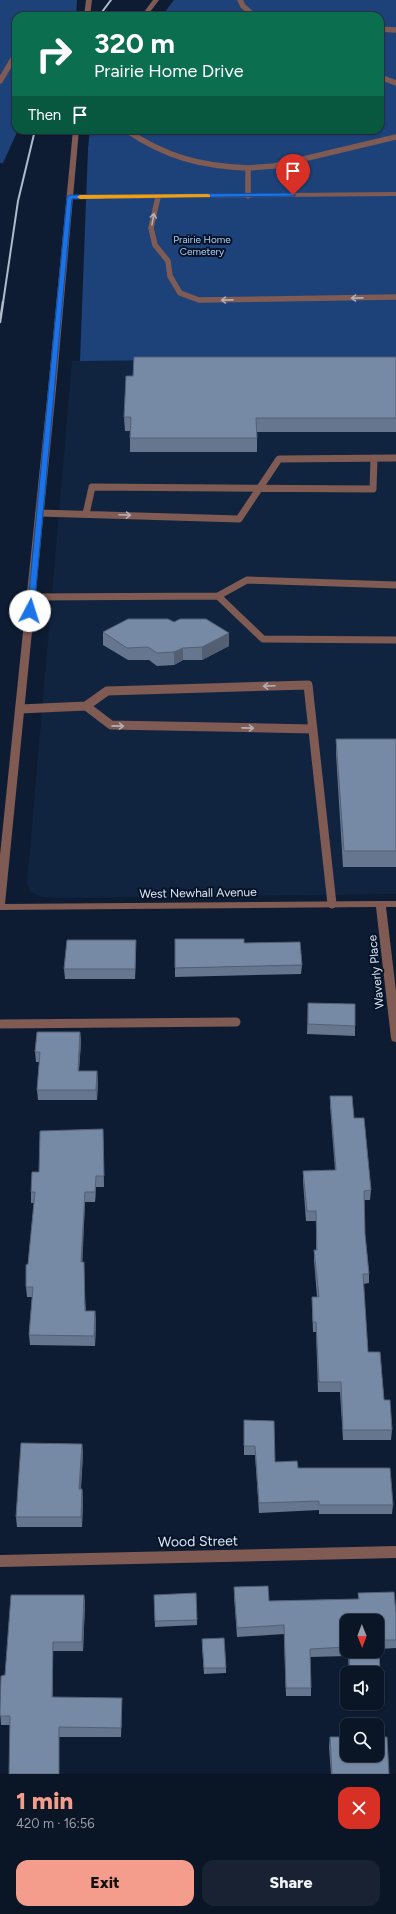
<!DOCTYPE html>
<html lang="en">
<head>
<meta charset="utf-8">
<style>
	body { margin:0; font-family:Figtree,sans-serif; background:#182232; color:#f1f3f6; height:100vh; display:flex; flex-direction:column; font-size:15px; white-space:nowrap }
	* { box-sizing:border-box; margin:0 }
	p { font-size:13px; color:#999fa7 }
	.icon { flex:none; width:22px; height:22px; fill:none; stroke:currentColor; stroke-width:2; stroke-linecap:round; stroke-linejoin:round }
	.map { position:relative; height:1774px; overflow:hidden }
	.panel { display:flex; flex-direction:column; background:#0a1526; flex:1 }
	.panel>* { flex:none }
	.top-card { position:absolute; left:12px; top:12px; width:372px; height:122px; border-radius:12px; box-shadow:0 1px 3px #0004,0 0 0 1px #2a3443; background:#0b6e4f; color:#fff; overflow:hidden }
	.needle { width:26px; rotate:179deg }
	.controls { position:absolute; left:340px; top:1614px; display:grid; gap:8px }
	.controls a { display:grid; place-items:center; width:44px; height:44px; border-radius:8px; background:#0a1526; box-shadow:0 1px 3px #0004,0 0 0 1px #2a3443; font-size:20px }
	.pin { position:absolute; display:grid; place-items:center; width:34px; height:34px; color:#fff; margin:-41px -17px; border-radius:50% 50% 50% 0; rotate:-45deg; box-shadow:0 0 4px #0007 }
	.pin .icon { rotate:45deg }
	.me { position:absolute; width:44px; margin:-22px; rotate:5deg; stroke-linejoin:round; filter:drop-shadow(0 0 3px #0008) }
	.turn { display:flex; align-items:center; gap:14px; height:84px; padding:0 16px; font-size:18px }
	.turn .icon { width:52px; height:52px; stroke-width:2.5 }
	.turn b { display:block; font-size:28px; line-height:34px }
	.then { display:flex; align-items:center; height:38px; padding:0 16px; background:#0003; gap:8px; font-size:15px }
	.round { display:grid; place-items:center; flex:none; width:42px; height:42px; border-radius:12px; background:#182232 }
	.summary { display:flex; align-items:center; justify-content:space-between; height:68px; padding:0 16px }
	h1 { font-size:24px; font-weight:800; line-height:30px; color:#f49d8c }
	.action { display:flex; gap:8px; margin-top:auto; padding:8px 16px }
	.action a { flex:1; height:46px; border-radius:12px; background:#f49d8c; color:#111; font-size:16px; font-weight:800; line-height:46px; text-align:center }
	.action a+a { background:#182232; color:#f1f3f6 }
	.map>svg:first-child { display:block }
	.built { fill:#10233f }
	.green { fill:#1c4279 }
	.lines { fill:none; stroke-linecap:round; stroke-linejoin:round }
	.service-far2 { stroke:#7f5b53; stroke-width:5.5 }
	.service-far1 { stroke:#7f5b53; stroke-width:7 }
	.service { stroke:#7f5b53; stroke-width:9 }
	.minor { fill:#7f5b53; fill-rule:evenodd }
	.tertiary { fill:#7f5b53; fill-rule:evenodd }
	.rail-far1 { stroke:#afbbcc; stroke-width:2 }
	.rail { stroke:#afbbcc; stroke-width:2.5 }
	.wall { fill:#65768e; fill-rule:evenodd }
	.shaded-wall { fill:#536074 }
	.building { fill:#7689a5; stroke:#536074 }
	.oneway { stroke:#b6aeb4 }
	.route { fill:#1a73e8; stroke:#114b97 }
	.slow { fill:#f59e0b }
	.labels { text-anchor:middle; stroke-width:4; stroke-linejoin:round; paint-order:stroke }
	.far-park-label { font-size:10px; fill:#b4ccf0; stroke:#051328 }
	.street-label { font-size:12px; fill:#dbe6f5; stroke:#051328 }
	.near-street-label { font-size:14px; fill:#dbe6f5; stroke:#051328 }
</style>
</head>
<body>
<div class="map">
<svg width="396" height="1774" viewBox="0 0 396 1774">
	<rect width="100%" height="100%" fill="#0d1c32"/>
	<path class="built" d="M396 358V894L58 898 42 897 30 892 27 884 72 361Z"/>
	<path class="green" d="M0 0H77L76 16H16V130H18L3 163H0Z
		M174 0H396V358L80 361 88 148 90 130H380V16H162Z"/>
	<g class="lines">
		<path class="service-far2" d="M240 0 243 6 254 16
			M380 29 396 30
			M380 77 396 83
			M0 81 16 54
			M126 130C166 157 200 166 248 168
			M248 196V168L274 166 396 137
			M158 197 151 228 155 245 168 261 170 276 180 293 199 300 396 297"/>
		<path class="service-far1" d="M39 513 239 519 279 459 396 458
			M86 514 92 487 373 489 374 458
			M218 596 263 639 396 640
			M31 597 218 596 247 580 396 585"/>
		<path class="service" d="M86 706 111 725 313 729
			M20 709 86 706 107 691 308 685 332 904
			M0 1024 236 1022"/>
		<path class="minor" d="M153 0H159L147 16H141Z
			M396 192V196L70 199 67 197 70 195Z
			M381 901H396V907H386L396 991V1042L392 1041 391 1038 376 907 0 910V904Z
			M396 1546V1558L0 1567V1555Z"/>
		<path class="tertiary" d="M86 0H92L90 16H84Z
			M73 130H79L56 389 5 904 0 907V855L48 389Z"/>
		<path class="rail-far1" d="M99 16 111 0
			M3 303 18 201 35 130"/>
		<path class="rail" d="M0 322 3 302"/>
	</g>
	<path class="wall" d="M396 357V432H257V452H130V431H125L124 417 133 376Z
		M174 622 229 633V646L202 660H183L174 665 157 666 149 660H128L103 645V632Z
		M336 739H396V867H343L336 754Z
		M136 950 135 979H65L64 969Z
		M302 965 301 974 175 977V968Z
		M308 1003 355 1026V1036L307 1034Z
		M80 1032 81 1042 79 1071H97L98 1081 97 1100H38L37 1090 40 1062H36L35 1052Z
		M330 1096 354 1118 371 1190 370 1200H364L365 1234 369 1274V1283L363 1284 368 1352 384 1400 392 1430 391 1440H343L340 1392H318L316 1332H313L312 1307V1297H317L314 1260V1250H316V1221H306L303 1181V1171L335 1170 330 1106Z
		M103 1129 104 1187H96L95 1202H85L82 1262 86 1311H95L96 1321 95 1346 30 1345 29 1335 32 1297H27L26 1287 34 1203H31V1192Z
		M244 1430 275 1462 298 1468 393 1505 392 1514H319V1510L259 1513 255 1455H244Z
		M82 1444 83 1454 81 1489H82L83 1499 82 1527H17L16 1517Z
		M234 1587 269 1601 358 1599V1593L396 1613V1648L379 1649 381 1685 380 1693H377V1673H349L348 1656 310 1657 311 1688V1696H286L284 1634 237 1637 234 1596ZM347 1621 377 1651H347Z
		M84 1595 85 1604 83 1651H53V1697L122 1707 121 1737H59L10 1725H1L0 1709 5 1675Z
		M154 1595 197 1620V1625L155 1627Z
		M202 1645 226 1668V1673L204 1674Z
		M330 1737 389 1774H331L329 1747Z"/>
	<path class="shaded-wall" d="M229 633V646L202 660V647Z
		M183 648V660L174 665V652Z
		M136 940V950L135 979V969Z
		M80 1032 81 1042 78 1081V1071Z
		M97 1071 98 1081 97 1100 96 1090Z
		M96 1176V1187L95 1202V1192Z
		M85 1192V1202L82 1272 81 1262Z
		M95 1311 96 1321 95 1346 94 1336Z
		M82 1444 83 1454 80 1499 79 1489Z
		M82 1489 83 1499 82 1527 81 1517Z
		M84 1595 85 1604 83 1651 82 1642Z
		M53 1642V1706L52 1697Z"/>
	<path class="building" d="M134 357H396V418H256L257 438H130L131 417H124L126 376H133Z
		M128 619H168L174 622 180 619H206L229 633 202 647 183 648 174 652 157 653 148 647 127 648 103 632Z
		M336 739H396V851H344Z
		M175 939H244V943L300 942 302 965 175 968Z
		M67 940H136L135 969H64Z
		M308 1003 355 1004V1026L308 1024Z
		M37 1032H80L78 1071H97L96 1090H37L40 1052H35Z
		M330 1096H352L354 1118H364L371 1190 364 1191 365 1234 369 1274H363L368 1352H380L384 1400H390L392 1430H343L341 1382H319L316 1322H313L312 1297H319L314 1250H317L316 1211H307L303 1171 336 1170Z
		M103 1129 104 1176H96L95 1192H85L81 1262H84L85 1311H95L94 1336 29 1335 33 1287H26V1265L28 1264 35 1192H31L32 1172H39L40 1131Z
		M244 1420 274 1421 275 1462 297 1461 298 1468H390L393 1505H319V1501L259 1503 255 1446H244Z
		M21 1443 82 1444 79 1489H82L81 1517H16Z
		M268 1586 269 1601 359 1599 358 1593 394 1592 396 1613V1640H378L381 1685H377V1673H350L349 1651H377V1621H347V1647L310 1649 311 1688H286L284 1625 237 1628 234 1587Z
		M196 1593 197 1620 155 1621 154 1595Z
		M11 1595H84L82 1642H53L52 1697 122 1698 121 1728 59 1727V1774H9L10 1716H0V1709L1 1676 5 1675Z
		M224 1638 226 1668H204L202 1639Z
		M330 1737H347V1755H377V1737H387L389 1774H332Z"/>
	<defs><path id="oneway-shaft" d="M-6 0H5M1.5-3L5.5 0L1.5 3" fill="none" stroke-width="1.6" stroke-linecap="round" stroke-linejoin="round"/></defs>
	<g class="oneway">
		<use href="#oneway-shaft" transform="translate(153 219) rotate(-80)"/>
		<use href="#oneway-shaft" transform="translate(357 298) rotate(179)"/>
		<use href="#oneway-shaft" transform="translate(227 300) rotate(179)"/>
		<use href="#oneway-shaft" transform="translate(125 515) rotate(2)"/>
		<use href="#oneway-shaft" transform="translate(269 686) rotate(178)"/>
		<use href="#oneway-shaft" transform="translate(118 726) rotate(1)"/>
		<use href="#oneway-shaft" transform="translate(248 728) rotate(1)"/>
	</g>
	<path class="route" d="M293 193 295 194V196L72 199 34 611 32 613H27L67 197 70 195Z"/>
	<path class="slow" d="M208 194 210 195V197L80 199 77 197 80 195Z"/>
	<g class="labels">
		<g class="far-park-label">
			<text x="202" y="243">Prairie Home<tspan x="202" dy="12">Cemetery</tspan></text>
		</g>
		<g class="street-label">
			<text transform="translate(198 893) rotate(-1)" y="4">West Newhall Avenue</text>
			<text transform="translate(376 972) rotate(-96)" y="4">Waverly Place</text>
		</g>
		<g class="near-street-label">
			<text transform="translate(198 1541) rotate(-1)" y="5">Wood Street</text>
		</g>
	</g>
</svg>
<div class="controls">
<a><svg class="needle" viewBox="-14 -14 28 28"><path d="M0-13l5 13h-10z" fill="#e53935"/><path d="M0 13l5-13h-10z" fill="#999fa7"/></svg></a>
<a><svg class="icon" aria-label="sound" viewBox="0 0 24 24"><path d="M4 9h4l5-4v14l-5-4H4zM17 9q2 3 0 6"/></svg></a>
<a><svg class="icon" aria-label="search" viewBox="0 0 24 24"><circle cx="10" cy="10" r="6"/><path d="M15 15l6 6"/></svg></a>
</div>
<div class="pin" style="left:293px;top:195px;background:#d93025"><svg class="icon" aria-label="arrive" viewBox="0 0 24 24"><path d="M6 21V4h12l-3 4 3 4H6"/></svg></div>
<svg class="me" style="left:30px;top:611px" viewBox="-20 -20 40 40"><circle r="19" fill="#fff"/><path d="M0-13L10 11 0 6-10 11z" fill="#1a73e8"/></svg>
<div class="top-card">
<div class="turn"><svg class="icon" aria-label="right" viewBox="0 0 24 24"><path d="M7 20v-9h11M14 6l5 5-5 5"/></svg><div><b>320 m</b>Prairie Home Drive</div></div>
<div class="then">Then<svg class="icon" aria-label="arrive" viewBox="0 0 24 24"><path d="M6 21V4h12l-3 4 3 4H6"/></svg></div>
</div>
</div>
<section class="panel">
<div class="summary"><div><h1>1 min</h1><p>420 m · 16:56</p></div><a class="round" style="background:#d93025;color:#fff"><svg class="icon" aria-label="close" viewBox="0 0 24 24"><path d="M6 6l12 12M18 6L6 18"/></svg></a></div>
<div class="action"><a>Exit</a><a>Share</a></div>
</section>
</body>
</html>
